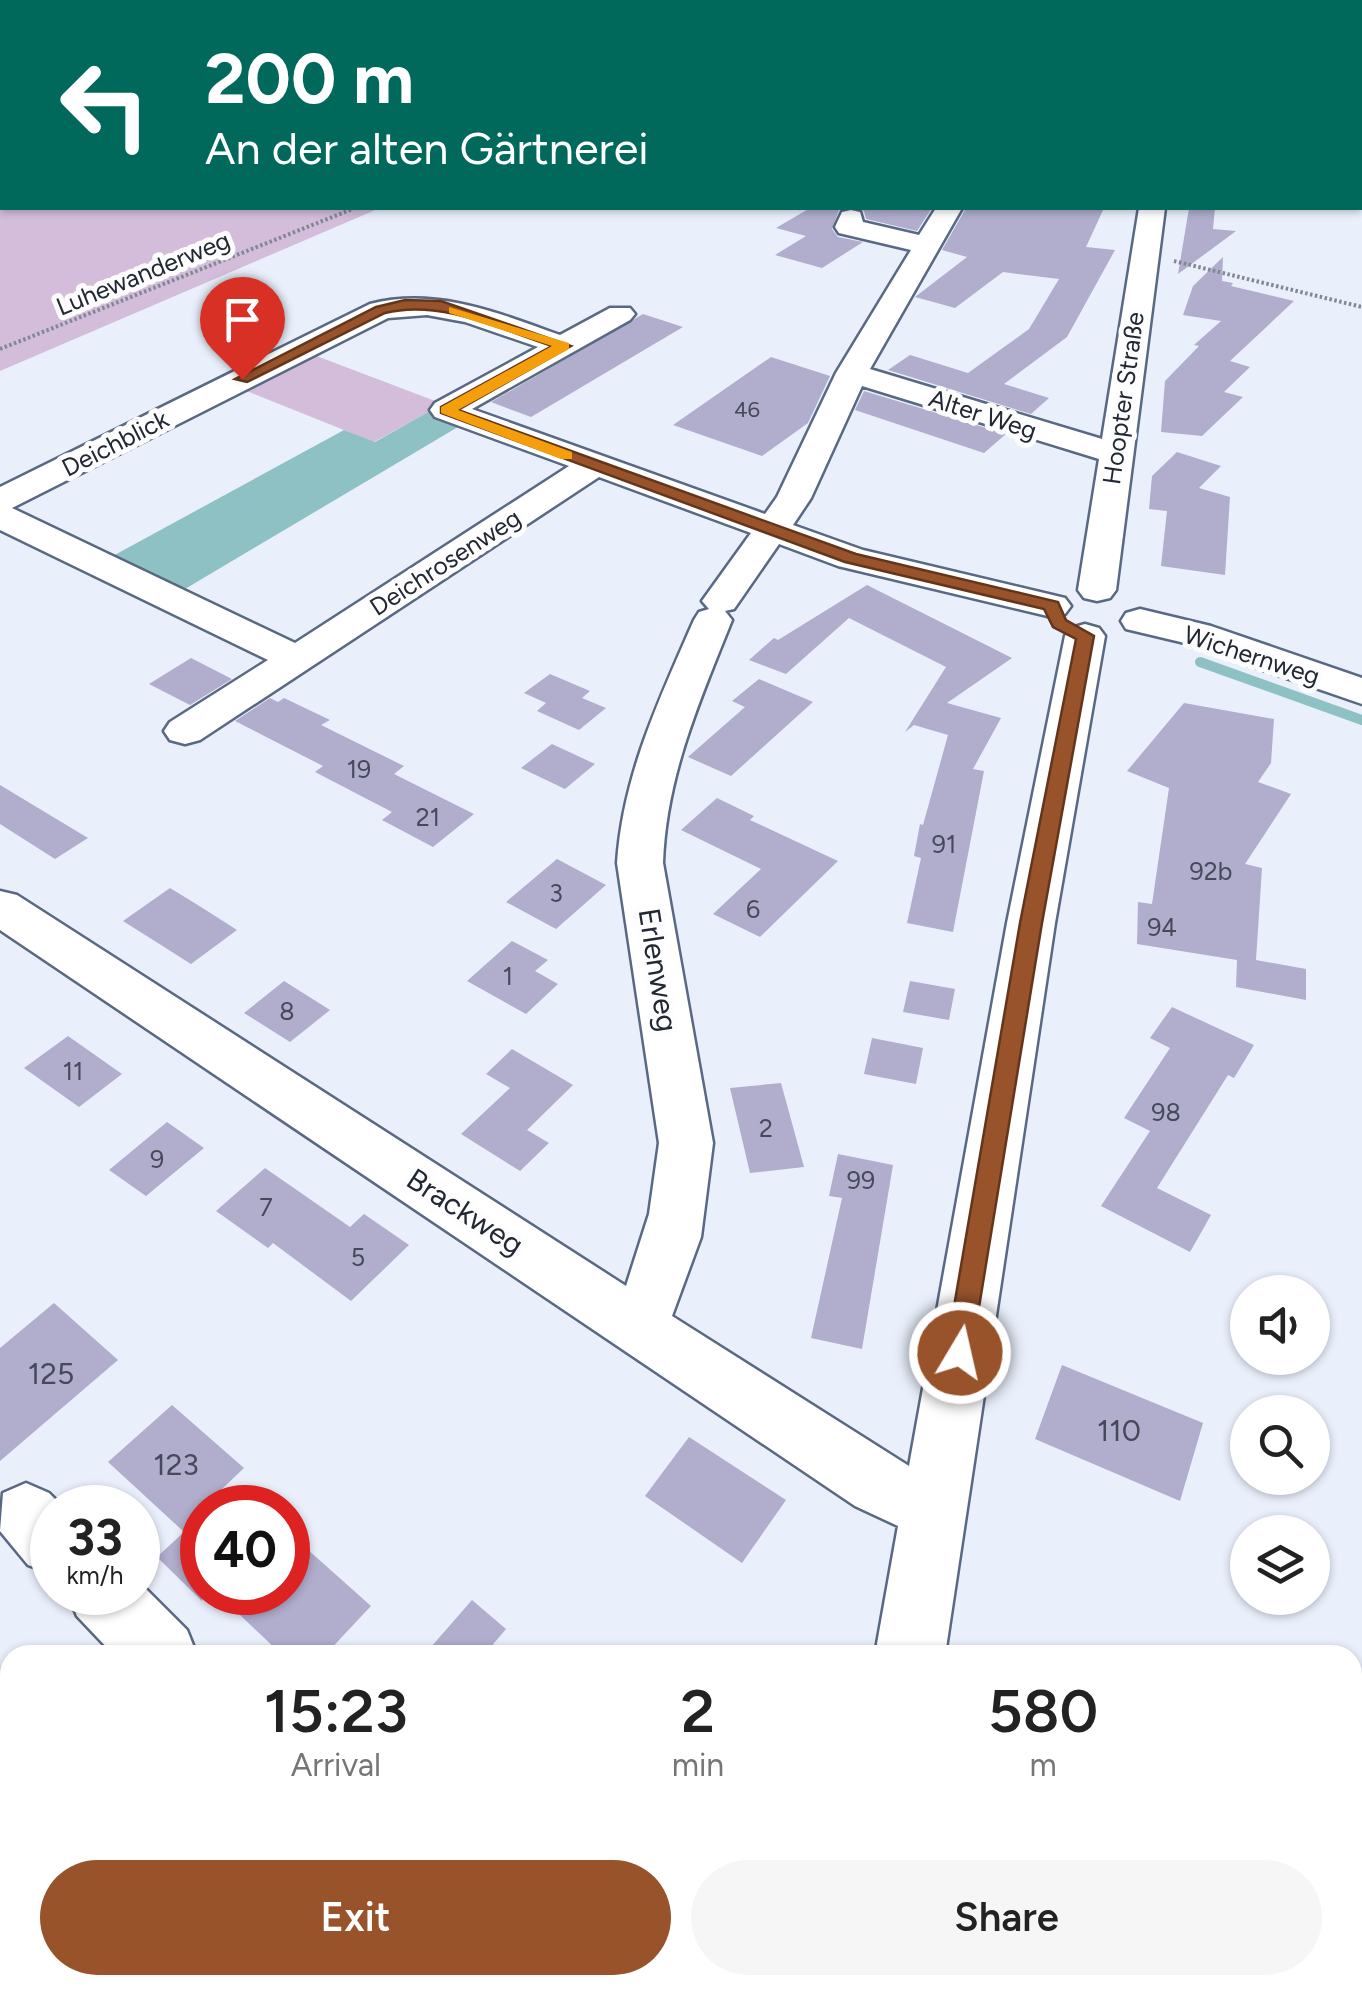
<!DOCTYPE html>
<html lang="en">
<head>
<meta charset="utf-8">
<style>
	body { margin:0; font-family:Figtree,sans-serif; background:#f6f6f6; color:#222; height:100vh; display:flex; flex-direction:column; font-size:38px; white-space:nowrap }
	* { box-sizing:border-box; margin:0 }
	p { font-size:32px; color:#767676 }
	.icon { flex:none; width:55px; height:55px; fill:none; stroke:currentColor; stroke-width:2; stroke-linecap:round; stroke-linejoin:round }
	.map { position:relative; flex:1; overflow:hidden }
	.drawer { position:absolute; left:0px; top:1645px; width:1362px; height:350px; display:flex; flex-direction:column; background:#fff; border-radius:30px 30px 0 0; box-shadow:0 2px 8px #0004 }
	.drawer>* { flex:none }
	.guide { position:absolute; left:0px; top:0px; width:1362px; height:210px; box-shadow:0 2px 8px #0004; background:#00695c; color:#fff; overflow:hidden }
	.buttons { position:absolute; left:1230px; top:1275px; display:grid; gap:20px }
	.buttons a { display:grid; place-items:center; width:100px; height:100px; border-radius:50%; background:#fff; box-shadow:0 2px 8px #0004; font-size:50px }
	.speed { position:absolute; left:30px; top:1485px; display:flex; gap:20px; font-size:50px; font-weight:700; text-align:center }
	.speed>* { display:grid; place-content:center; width:130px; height:130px; border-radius:50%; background:#fff; box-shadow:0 2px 8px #0004; line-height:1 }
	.speed small { font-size:25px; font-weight:400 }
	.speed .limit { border:15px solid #d22; background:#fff; color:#111 }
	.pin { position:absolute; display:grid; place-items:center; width:85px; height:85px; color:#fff; margin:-102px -42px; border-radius:50% 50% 50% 0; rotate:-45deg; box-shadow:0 0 10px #0007 }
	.pin .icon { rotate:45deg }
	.me { position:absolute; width:110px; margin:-55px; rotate:9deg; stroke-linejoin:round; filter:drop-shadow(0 0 8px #0008) }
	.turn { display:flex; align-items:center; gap:35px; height:210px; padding:0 40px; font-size:45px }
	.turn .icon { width:130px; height:130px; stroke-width:2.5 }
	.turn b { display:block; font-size:70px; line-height:85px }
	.eta { display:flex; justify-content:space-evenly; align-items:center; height:170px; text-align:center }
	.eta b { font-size:60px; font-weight:600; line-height:70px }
	.button { display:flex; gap:20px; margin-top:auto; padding:20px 40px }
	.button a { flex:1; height:115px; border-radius:60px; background:#99532b; color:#fff; font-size:40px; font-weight:600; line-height:115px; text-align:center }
	.button a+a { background:#f6f6f6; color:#222 }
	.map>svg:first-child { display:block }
	.green { fill:#d4bcdb }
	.water { fill:#8dc1c4 }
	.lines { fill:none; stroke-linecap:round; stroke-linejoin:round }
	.stream { stroke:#8dc1c4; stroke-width:10 }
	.river { stroke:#8dc1c4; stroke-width:65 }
	.building { fill:#b0adcd }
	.minor-casing { stroke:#596983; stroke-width:5 }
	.path-far1 { stroke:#818894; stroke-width:2.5; stroke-dasharray:2.5 2.5; stroke-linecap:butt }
	.path { stroke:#818894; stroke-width:4; stroke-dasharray:2.5 2.5; stroke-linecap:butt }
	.minor { fill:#fff; fill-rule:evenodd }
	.route { fill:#99532b; stroke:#63361c; stroke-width:2.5 }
	.slow { fill:#f59e0b }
	.labels { text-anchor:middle; stroke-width:10; stroke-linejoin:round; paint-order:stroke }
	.far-number-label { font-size:22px; fill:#45495a }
	.far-street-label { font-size:25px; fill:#212833; stroke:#fdfdfd }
	.number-label { font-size:25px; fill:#45495a }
	.street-label { font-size:30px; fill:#212833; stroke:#fdfdfd }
	.near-number-label { font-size:30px; fill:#45495a }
</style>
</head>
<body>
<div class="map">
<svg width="1362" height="1995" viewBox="0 0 1362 1995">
	<rect width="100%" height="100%" fill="#e9f0fc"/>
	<path class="green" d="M0 0H814L815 2H2V208H380L0 371Z
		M314 355 443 404 374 442 244 390Z"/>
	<path class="water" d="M430 411 463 424 185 589 111 557 344 430 375 442Z"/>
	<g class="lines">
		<path class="stream" d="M1200 662 1362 720"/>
		<path class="river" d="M422 2 429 0
			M0 137 2 136"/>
	</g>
	<path class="building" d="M810 208H845L839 210 832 229 838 237 863 242 822 268 775 255 806 236 776 228Z
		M857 208H932L917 231 866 219 864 211Z
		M966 208H1104L1086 247 1115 250 1067 337 1004 384 1049 398 1031 414 888 370 910 355 968 373 1029 329 1059 279 1003 272 955 308 915 297 967 257 942 250Z
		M1189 208H1215L1213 229 1236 231 1178 274Z
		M1223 257 1222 281 1233 283 1231 286 1294 301 1230 361 1250 367 1224 392 1243 397 1202 436 1161 432 1165 381 1199 346 1194 345 1221 321 1183 315 1193 286Z
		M643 314 683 327 531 417 491 402Z
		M771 357 830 376 808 423 762 456 673 425Z
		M864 391 1006 434 984 453 855 410Z
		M1177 452 1221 466 1199 488 1230 497 1225 575 1161 566 1167 511 1149 509 1152 476Z
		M867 585 1012 658 947 703 1001 718 973 769 984 771 953 932 907 923 921 858 914 856 920 824 923 825 948 735 914 725 905 732 946 667 849 618 786 674 749 660 774 638 778 640Z
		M191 658 232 679 190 705 149 684Z
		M550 674 590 691 582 698 606 708 579 730 537 711 546 703 524 693Z
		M759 679 813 702 731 776 688 757 745 707 732 701Z
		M270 698 278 702 284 698 330 720 321 725 404 766 394 774 474 814 433 847 382 820 392 812 315 772 323 766 235 721Z
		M1184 703 1274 719 1271 763 1258 782 1291 794 1245 864 1262 868 1256 960 1306 969V1000L1236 987 1237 960 1137 944 1138 902 1152 904 1169 788 1127 771Z
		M552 744 595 764 565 789 521 768Z
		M0 785 88 838 55 859 0 824Z
		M717 798 754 816 750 820 838 861 760 937 713 914 761 869 681 830Z
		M557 859 606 885 556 929 506 902Z
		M170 888 201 907 237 930 191 964 123 921Z
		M512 941 548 960 535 971 558 984 526 1014 467 981Z
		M284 981 330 1010 290 1042 244 1013Z
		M910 981 955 989 949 1020 903 1012Z
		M1172 1007 1254 1045 1234 1078 1228 1075 1157 1188 1211 1215 1190 1252 1101 1206 1150 1131 1124 1118 1170 1048 1150 1038Z
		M68 1036 122 1074 79 1107 24 1068Z
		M872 1038 923 1048 916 1084 864 1074Z
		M512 1049 573 1085 527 1130 549 1143 520 1171 461 1134 510 1088 486 1074Z
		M781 1083 804 1167 750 1173 730 1088Z
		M167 1122 204 1148 146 1196 109 1170Z
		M838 1154 893 1165 862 1349 811 1338 842 1198 829 1196Z
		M265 1168 350 1227 364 1214 409 1245 351 1301 273 1243 268 1248 216 1211Z
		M54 1303 118 1360 0 1461V1348Z
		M1062 1365 1203 1423 1180 1501 1035 1439Z
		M172 1405 244 1468 202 1508V1601L157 1557 184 1532 108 1462Z
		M689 1437 786 1500 742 1563 645 1496Z
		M288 1532 371 1606 325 1655H282L216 1592H288Z
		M472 1600 506 1629 484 1655H424Z"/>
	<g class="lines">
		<defs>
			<path id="minor" d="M1010 0H1043L1045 2H1012Z
				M936 208H962L870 369 1102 439 1139 208H1165L1116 590 1110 598 1097 601 1084 598 1078 590 1099 459 862 386 811 498 793 525 863 550 1065 598 1071 606 1065 614 1052 617 838 566 779 544 734 609 725 611 732 620C700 700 666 776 663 863L713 1143 701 1237 672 1316 909 1466 1007 923 1065 636 1071 628 1085 624 1099 628 1105 636 1055 923 945 1655H875L898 1526 855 1506 0 930V891L17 895 626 1286 649 1214 659 1143 617 863C623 775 659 700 694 620L699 612 709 609 702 601 751 533 599 477 200 740 185 744 170 740 164 731 170 722 268 660 0 530V487L370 304C436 287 498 313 560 335L610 308H630L635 314 630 320 472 409 765 514 777 497 836 373 911 250 839 233 835 227 842 212 851 210 860 212 863 222 919 235ZM427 315 465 322 538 347 435 403 430 410 435 417 569 466 295 643 12 508 388 318Z
				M1140 609 1211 626 1362 678V704L1185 643 1126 629 1121 621 1126 613Z
				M26 1483 49 1493 64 1508H52V1574L28 1565 0 1531 3 1493Z
				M138 1581 187 1630 197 1655H114L77 1616 67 1592H138Z
				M440 1985H526L530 1995H444Z
				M816 1985H896L894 1995H814Z"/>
		</defs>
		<use href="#minor" class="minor-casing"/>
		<path class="path-far1" d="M113 2 123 0"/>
		<path class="path" d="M1174 261 1362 307
			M0 349 355 208"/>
		<use href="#minor" class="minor"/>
	</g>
	<path class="route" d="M405 300 441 301 571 346 458 410 856 554 1058 602 1066 620 1094 636 1042 923 970 1362 960 1365 950 1362 946 1353 1020 923 1076 639 1053 627 1044 609 845 562 441 413V407L552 346C499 329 441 299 385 313L247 382 235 379 376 307Z"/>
	<path class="slow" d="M449 307 569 343V349L458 410 572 452V459H561L441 413V407L552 346 449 313Z"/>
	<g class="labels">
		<g class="far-number-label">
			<text x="747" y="417">46</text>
		</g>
		<g class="far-street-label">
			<text transform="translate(143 273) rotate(-22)" y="9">Luhewanderweg</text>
			<text transform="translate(1123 398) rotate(-82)" y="9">Hoopter Straße</text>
			<text transform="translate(983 414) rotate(18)" y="9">Alter Weg</text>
			<text transform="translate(115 443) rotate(-27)" y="9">Deichblick</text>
			<text transform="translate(445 562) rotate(-33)" y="9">Deichrosenweg</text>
			<text transform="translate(1252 655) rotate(18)" y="9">Wichernweg</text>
		</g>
		<g class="number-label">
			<text x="359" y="778">19</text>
			<text x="428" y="826">21</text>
			<text x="944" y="853">91</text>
			<text x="1211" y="880">92b</text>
			<text x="556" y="902">3</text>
			<text x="753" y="918">6</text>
			<text x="1162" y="936">94</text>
			<text x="508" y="985">1</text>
			<text x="287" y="1020">8</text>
			<text x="73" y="1080">11</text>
			<text x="1166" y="1121">98</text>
			<text x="766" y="1137">2</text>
			<text x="157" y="1168">9</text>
			<text x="861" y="1189">99</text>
			<text x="266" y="1216">7</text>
			<text x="358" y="1266">5</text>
		</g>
		<g class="street-label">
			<text transform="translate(658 970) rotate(81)" y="10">Erlenweg</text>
			<text transform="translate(465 1212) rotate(33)" y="10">Brackweg</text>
		</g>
		<g class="near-number-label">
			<text x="51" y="1384">125</text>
			<text x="1119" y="1441">110</text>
			<text x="176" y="1475">123</text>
		</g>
	</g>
</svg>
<div class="buttons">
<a><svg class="icon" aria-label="sound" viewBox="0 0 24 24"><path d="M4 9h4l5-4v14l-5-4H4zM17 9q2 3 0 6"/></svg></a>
<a><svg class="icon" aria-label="search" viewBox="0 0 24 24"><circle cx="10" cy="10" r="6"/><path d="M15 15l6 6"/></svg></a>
<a><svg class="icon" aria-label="layers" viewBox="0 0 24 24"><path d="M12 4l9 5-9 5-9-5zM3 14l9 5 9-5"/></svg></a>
</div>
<div class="speed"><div>33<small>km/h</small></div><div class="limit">40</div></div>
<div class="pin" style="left:242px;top:379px;background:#d93025"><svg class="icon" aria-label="arrive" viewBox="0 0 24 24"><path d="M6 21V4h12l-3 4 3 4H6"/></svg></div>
<svg class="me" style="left:960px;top:1353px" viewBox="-20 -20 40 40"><circle r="17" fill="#99532b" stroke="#fff" stroke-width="3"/><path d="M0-11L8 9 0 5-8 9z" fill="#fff"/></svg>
<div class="guide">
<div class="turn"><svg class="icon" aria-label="left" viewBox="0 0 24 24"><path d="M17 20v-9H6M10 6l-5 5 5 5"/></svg><div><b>200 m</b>An der alten Gärtnerei</div></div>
</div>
<section class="drawer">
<div class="eta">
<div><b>15:23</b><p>Arrival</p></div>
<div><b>2</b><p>min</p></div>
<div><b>580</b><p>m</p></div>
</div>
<div class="button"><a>Exit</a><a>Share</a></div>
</section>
</div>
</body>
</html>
